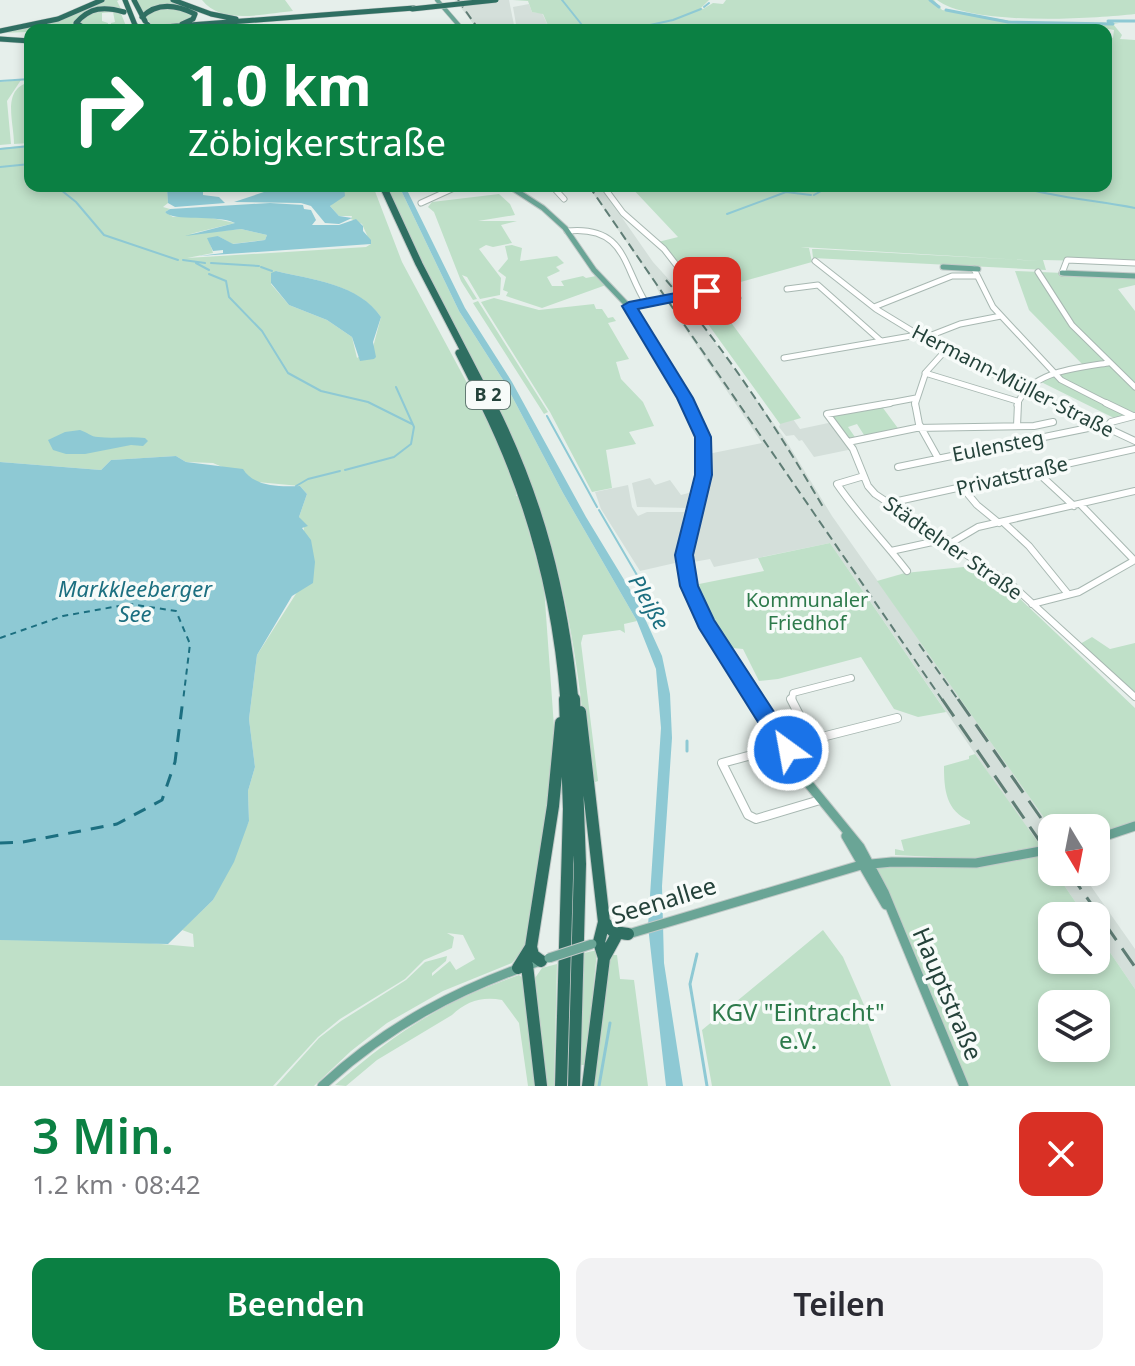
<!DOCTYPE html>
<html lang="de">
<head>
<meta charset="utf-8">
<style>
	body { margin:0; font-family:"Noto Sans",sans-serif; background:#f2f2f3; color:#2b2b33; height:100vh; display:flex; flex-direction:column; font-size:30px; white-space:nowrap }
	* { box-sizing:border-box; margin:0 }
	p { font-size:26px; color:#7c7c81 }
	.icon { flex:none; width:44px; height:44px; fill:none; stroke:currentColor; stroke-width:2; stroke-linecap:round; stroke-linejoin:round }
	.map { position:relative; height:1086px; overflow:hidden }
	.drawer { display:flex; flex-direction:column; background:#fff; flex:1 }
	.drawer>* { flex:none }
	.hud { position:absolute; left:24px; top:24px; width:1088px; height:168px; border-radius:16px; box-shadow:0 4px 12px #0003; background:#0b8043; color:#fff; overflow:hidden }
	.needle { width:52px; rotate:170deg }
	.controls { position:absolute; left:1038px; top:814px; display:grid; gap:16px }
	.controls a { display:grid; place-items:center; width:72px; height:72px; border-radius:16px; background:#fff; box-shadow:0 4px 12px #0003; font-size:40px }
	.pin { position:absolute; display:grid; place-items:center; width:68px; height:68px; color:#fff; margin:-34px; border-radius:16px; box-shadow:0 4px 12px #0006 }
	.me { position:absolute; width:88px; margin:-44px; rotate:328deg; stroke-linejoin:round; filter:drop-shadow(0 0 6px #0008) }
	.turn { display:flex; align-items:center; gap:28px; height:168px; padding:0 32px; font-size:36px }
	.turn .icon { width:104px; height:104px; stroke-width:2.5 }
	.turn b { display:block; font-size:56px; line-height:68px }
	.round { display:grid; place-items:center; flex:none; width:84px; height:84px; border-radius:16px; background:#f2f2f3 }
	.head { display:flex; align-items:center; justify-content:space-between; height:136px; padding:0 32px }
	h1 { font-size:48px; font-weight:600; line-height:60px; color:#0b8043 }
	.action { display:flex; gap:16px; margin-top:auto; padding:16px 32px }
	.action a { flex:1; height:92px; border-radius:16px; background:#0b8043; color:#fff; font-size:32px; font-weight:600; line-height:92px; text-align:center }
	.action a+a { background:#f2f2f3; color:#2b2b33 }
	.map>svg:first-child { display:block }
	.built { fill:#d4dfda }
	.green { fill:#bfe0c8; fill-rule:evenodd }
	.water { fill:#8ec9d4 }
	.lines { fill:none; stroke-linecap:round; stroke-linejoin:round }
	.stream-far1 { stroke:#8ec9d4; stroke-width:2 }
	.stream { stroke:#8ec9d4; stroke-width:3 }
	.canal { stroke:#8ec9d4; stroke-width:3 }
	.ferry-far1 { stroke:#1c6f80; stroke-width:2; stroke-dasharray:6 5; stroke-linecap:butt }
	.ferry { stroke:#1c6f80; stroke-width:3; stroke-dasharray:13 10; stroke-linecap:butt }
	.minor-far3-casing { stroke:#a8b8b2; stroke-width:5 }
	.minor-far2-casing { stroke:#a8b8b2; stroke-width:7 }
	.minor-far1-casing { stroke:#a8b8b2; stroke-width:8 }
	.minor-casing { stroke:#a8b8b2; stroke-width:10 }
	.major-far3-casing { stroke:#c2cac8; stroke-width:5 }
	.major-far2-casing { stroke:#c2cac8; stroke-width:7 }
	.major-far1-casing { stroke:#c2cac8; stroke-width:9 }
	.major-casing { stroke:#c2cac8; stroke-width:11 }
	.highway-far3-casing { stroke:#c2cac8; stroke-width:6 }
	.highway-far2-casing { stroke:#c2cac8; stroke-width:9 }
	.highway-far1-casing { stroke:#c2cac8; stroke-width:11 }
	.highway-casing { stroke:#c2cac8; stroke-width:14 }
	.minor-far3 { stroke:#fff; stroke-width:4 }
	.minor-far2 { stroke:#fff; stroke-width:5 }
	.minor-far1 { stroke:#fff; stroke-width:6 }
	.minor { stroke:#fff; stroke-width:8 }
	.major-far3 { stroke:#6aa596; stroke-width:4 }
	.major-far2 { stroke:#6aa596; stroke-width:5 }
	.major-far1 { stroke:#6aa596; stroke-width:7 }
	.major { stroke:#6aa596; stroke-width:9 }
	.highway-far3 { stroke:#2f6f62; stroke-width:5 }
	.highway-far2 { stroke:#2f6f62; stroke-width:7 }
	.highway-far1 { stroke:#2f6f62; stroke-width:9 }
	.highway { stroke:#2f6f62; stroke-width:12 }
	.rail-far1 { stroke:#5f7d75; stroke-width:2; stroke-dasharray:9 5; stroke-linecap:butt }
	.rail { stroke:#5f7d75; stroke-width:3; stroke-dasharray:21 10; stroke-linecap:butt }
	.major-bridge-casing { stroke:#c2cac8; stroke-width:11; stroke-linecap:butt }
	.highway-bridge-casing { stroke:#c2cac8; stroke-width:6; stroke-linecap:butt }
	.major-bridge { stroke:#6aa596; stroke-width:9 }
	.highway-bridge { stroke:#2f6f62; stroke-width:5 }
	.route { fill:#1a73e8; stroke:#114b97; stroke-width:2 }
	.labels { text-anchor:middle; stroke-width:7; stroke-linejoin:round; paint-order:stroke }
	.shield { fill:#f7fbf9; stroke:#637a73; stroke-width:2 }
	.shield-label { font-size:18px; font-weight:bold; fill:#24423a }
	.street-label { font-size:20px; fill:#24423a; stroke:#f7fbf9 }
	.park-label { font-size:20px; fill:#2d7a4b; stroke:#f7fbf9 }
	.water-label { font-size:22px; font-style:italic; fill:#1c6f80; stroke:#f7fbf9 }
	.near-street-label { font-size:24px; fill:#24423a; stroke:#f7fbf9 }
	.near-park-label { font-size:24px; fill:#2d7a4b; stroke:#f7fbf9 }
</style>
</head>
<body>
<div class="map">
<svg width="1135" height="1086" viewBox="0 0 1135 1086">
	<rect width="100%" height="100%" fill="#e6efeb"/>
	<path class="built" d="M455 0H509L515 30H478Z
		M529 4 532 12 542 13 550 30H517L513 7Z
		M588 186H600L653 262 681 293 661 297 655 284Z
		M683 298 785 439 832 516 1052 829V842L1037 844 830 543 714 567 710 559 688 563 687 549 706 486 708 454 762 443 667 302Z
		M793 419 800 429 833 422 853 449 814 457 802 440 799 441 794 435 786 436 779 427 781 422Z
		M650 478 655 485 670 480 681 495 696 491 690 508 637 507 632 483Z
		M628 485 632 507 638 516 647 512H684L675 563 640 571 601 509 595 492Z
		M1055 872H1081L1135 949V989L1096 932V916H1085Z"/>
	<path class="green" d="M103 0H119L117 1 121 9 113 7 120 11 126 26 111 27V23L115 22 113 12 102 13V21L108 23V27H80V17L85 10 75 24 84 30 0 33 56 20Z
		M136 0H171L197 11 191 12 193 17 179 24 153 26 142 14Z
		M202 0H285L293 11C266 13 222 26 202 0Z
		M513 0H709L701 8 703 9 713 3 723 4 726 0H934L942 10 1018 22 1119 23 1113 24 1122 35 1120 39 1135 40V262L1043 260 1046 270 813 258 812 249H817L1040 261 801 247 809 248 812 262 708 291 801 418 780 424 687 295 697 293 676 265 680 263 672 260 658 242 678 237 630 186H1106V39H1109L1106 36 1113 38 1114 30 1092 26 1094 30H550L543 14 532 12 528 1Z
		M937 0H1135V14C1091 19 971 26 937 0Z
		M21 80 7 101 11 144 0 145V82Z
		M30 82V143L14 144C14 121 1 89 30 82Z
		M30 145V186H161L167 189 168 203 163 207 170 209 165 212 173 217 198 215 235 223 190 234 241 229 267 235 265 240 232 244 218 236 210 243 213 253 187 258 366 247 371 244 362 224 351 219 352 216H339L330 206 346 190 344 186H373L402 262 495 435 517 488 516 496H519L544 587 554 727 550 789 525 947 512 963 443 991 387 1023 351 1051 314 1086H276L319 1038 341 1021 406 980 425 962 447 956 446 961 432 973V976L450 961 456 970 475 959 463 935 447 933 454 937 452 948 424 960 405 979 340 1019 318 1037 273 1086H0V940L128 941 194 947 193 934 182 930 213 900 249 821 248 791 255 767 249 719 257 655 299 589 304 526 299 517 307 494 300 486 257 482 213 463 186 462 176 456 111 460 101 470 0 462V148ZM276 271C313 280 358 284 381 317L373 347 357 358 352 337 327 320 289 305 271 284Z
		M387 186H399L459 311 505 383 563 493 637 621 624 624 625 633 620 630 583 635 581 643 598 781 590 784C580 672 565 562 521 458 481 363 424 283 387 186Z
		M499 194 510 204 515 215 478 221H517L501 225 512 243 493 247 486 245 479 249 501 278 500 295 480 299 467 277 462 275 477 299 473 300 461 281 434 212 428 207 432 202Z
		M512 245 522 248 520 261 557 256 564 263 556 267 560 271 547 277 552 286H564L561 281 583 276 586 278 596 276 606 285 542 308 506 296 508 292 503 290 506 277 498 271 508 259 505 246Z
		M1015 271 1135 276V285L1118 289 1135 311V415L1118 420 1037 380 1085 367 1029 310Z
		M494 298 539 310 594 304 596 309H602L608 318 613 317 616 321 608 323 629 359 616 362 621 379 643 402 654 426 629 432 636 444 606 450 612 488 592 492 550 412 481 302Z
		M478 301 548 412 544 414 473 303Z
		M880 404 900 431 866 438 857 424 848 427 857 440 848 442 827 414Z
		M830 543 946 712 918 717 894 709 861 657 778 679 759 681 743 649 722 647 689 586 764 571 758 558Z
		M973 566C983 577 1000 583 1014 593L1135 708V822L1096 835V828L1052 829 877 581 905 573Z
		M1092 637 1110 649 1135 643V692L1080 644Z
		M975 754 1042 848 974 859 895 855V849L904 851 901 840 970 824V821C946 811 944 790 944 766L969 759V756Z
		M1042 851 1052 872H1055L1085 916H1052V960H1096V932L1135 989V1086H964L870 864H940ZM1052 1004H1096V1048H1052Z
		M823 930 843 957 864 1005 857 1015 868 1024 891 1086H712L702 1030Z
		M593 951H597L586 1065H580L584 953Z
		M611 955H617L620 979 634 980 648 1086H593L606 971Z
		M557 964 554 1086H545L535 978 542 968Z
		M519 975 526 981 536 1086H528L519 1023 502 1000C483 996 466 1001 452 1015L377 1060 346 1086 335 1085C398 1031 440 1003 519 975Z"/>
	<path class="water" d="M161 186H203V195L219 197 225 203 175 207 168 203 167 189Z
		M249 186H344L345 196 330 206 339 216 352 218 339 224 325 223 311 206 301 203 234 202 270 190 268 187Z
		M399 186H405L465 308 512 382 586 517 637 601 662 656 670 694 672 738 662 886 664 963 683 1086H666L648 926 661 728 656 669 637 621 563 493 505 383 459 311Z
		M270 203 303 205 304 209 311 210 316 220 312 225H339L356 219 363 226V231L371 240V244L199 256 223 253V250L213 251 207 238 218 236 233 244 265 240 267 235 241 229 185 236 235 223C217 214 173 222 165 212L170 209Z
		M276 271C313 280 359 284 381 317L373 342 376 357 374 359 360 361 352 337 327 320 289 305 271 283V273Z
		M80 430C87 432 91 437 98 437 115 439 128 436 145 438L148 441 143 446 131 445 85 454H66L53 450 48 440 65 432Z
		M176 456 186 462 243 469C254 487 280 487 300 486L307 494 299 517 308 526 302 528 311 540 315 562 313 583 292 596 257 655 249 719 255 767 248 791 249 821 234 862 213 900 168 944 0 940V462L101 470 111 460Z"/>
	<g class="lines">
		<path class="stream-far1" d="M562 0 586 30
			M704 7 709 3
			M627 30 673 20 701 9
			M0 81 30 79
			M0 149 30 146
			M0 167 30 164
			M56 186 76 202 104 235 178 260
			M1017 186C1055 198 1095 200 1135 208
			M814 195 830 186
			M727 214 786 192 811 195
			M183 260 205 263
			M196 263 209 270
			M211 263 259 266
			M261 267 272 271
			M209 274 226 281 229 297 262 331 288 373 321 391 368 402 412 424
			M547 416 597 507
			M345 470 394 457 411 444 414 427 396 387
			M296 486 308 479 340 471
			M599 510 662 618"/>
		<path class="stream" d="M687 741V751
			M697 954 690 984 707 1086
			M599 1086 610 1023"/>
		<path class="canal" d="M930 0 939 7
			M946 10 1008 22 1113 24
			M1108 21H1135"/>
		<path class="ferry-far1" d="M0 638 63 616 130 604 176 611 190 644 183 701"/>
		<path class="ferry" d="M0 843 23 842 117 824 162 800 175 762 183 699"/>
		<defs>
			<path id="minor-far3" d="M529 30 528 27H533"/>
			<path id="minor-far2" d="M552 186 564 199
				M603 186 623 213 664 249 698 293
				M421 203 454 188 479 186
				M567 231C626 225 623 267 646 303
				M815 261 876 309 945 351 1058 405
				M974 269 993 307 1061 380 1110 405
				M1038 272 1072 325 1135 387
				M1062 273 1067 260 1135 263
				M728 287 738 298
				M787 289 818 285 881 341
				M874 307 952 276H977
				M924 338 960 324 1001 316
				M784 358 917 335
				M925 373 1017 401
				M879 405 916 398
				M915 405 926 372 945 351
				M1017 405C1030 371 1077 368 1108 363"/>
			<path id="minor-far1" d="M890 403 827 414 853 449 868 486 875 494 1012 585 1135 697
				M915 403 919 424 938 458
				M1054 403 1135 441
				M1106 403 1133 416
				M1017 426 1018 403
				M1105 429 1111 422 1134 416
				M848 442 916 428 1034 426 1053 422
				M898 467 1098 426
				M1036 471 1074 506
				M864 476 837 484C858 515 884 541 907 571
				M962 487 977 505 999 523
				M889 503 1135 449
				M1081 505 1134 560
				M1003 522 1029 546 1068 594
				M951 543 978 527 1135 491
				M891 551 946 539
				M1032 604 1079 592 1135 560
				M792 701 793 693 851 678"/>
			<path id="minor" d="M791 699 810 736 818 738 897 718
				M770 723 800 716
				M785 746 722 763 748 815 756 819 820 800"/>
			<path id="major-far3" d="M437 0 463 30"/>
			<path id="major-far2" d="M509 186 543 208 565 228 594 270 633 311 688 405
				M943 267 978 269
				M1062 273 1135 276
				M629 306 731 286"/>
			<path id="major-far1" d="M687 403C727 470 680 501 684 565 687 608 732 665 756 701"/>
			<path id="major" d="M754 699 807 782 860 847 884 892 964 1086
				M846 836 886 905
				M1096 839 1135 826
				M625 935 861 865 892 862 976 863 1052 849
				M322 1086C387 1026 459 988 543 960"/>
			<path id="highway-far3" d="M125 0 135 25
				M134 0 145 21
				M173 0 211 14 236 19
				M142 17C157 2 177 5 195 14L193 19 182 24
				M86 29 76 23C90 7 104 6 124 12
				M80 30 130 28
				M124 30 414 8
				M0 31 58 19 102 0
				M0 39 30 41"/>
			<path id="highway-far2" d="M383 186 419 264 492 405
				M459 353 485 405"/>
			<path id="highway-far1" d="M484 403C531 498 557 595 565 701
				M491 403C540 500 563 593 574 701"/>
			<path id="highway" d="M580 712 604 922 599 942 604 958
				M604 922 614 932 628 934
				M531 947 533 955 541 961
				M527 965 541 1086
				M518 968 531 947 553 806 561 723
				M561 1086 569 809 565 699
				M574 1086 580 864 574 699
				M588 1086 604 958 615 938"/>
		</defs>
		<use href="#minor-far3" class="minor-far3-casing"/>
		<use href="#minor-far2" class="minor-far2-casing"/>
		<use href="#minor-far1" class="minor-far1-casing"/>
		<use href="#minor" class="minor-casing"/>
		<use href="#major-far3" class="major-far3-casing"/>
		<use href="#major-far2" class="major-far2-casing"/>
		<use href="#major-far1" class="major-far1-casing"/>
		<use href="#major" class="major-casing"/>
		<use href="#highway-far3" class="highway-far3-casing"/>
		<use href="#highway-far2" class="highway-far2-casing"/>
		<use href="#highway-far1" class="highway-far1-casing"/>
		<use href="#highway" class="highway-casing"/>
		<use href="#minor-far3" class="minor-far3"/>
		<use href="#minor-far2" class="minor-far2"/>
		<use href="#minor-far1" class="minor-far1"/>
		<use href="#minor" class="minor"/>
		<use href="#major-far3" class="major-far3"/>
		<use href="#major-far2" class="major-far2"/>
		<use href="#major-far1" class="major-far1"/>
		<use href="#major" class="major"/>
		<use href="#highway-far3" class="highway-far3"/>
		<use href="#highway-far2" class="highway-far2"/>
		<use href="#highway-far1" class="highway-far1"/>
		<use href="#highway" class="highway"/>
		<path class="rail-far1" d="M458 0 479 30
			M589 186 943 701
			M666 280C726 350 777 428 823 507
			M919 644 959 701"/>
		<path class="rail" d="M942 699 1052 859
			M958 699 1052 834
			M1069 872 1135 967"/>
		<defs>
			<path id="major-bridge" d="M549 958 592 944"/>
			<path id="highway-bridge" d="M412 9 496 0
				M147 24 153 30
				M135 25 141 30"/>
		</defs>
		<use href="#major-bridge" class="major-bridge-casing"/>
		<use href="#highway-bridge" class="highway-bridge-casing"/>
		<use href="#major-bridge" class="major-bridge"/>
		<use href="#highway-bridge" class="highway-bridge"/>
	</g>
	<path class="route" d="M707 287 714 291 712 294 638 309 693 398 711 437 712 475 693 555 698 586 714 620 795 744 798 750 795 757 788 760 780 757 699 628 680 586 675 555 695 475V437L677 398 622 306 629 302Z"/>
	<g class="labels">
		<rect class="shield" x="466" y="381" width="44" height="28" rx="6"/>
		<g class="shield-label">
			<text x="488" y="401">B 2</text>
		</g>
		<g class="street-label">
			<text transform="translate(1013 381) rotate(27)" y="7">Hermann-Müller-Straße</text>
			<text transform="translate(998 446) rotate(-11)" y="7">Eulensteg</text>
			<text transform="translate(1012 476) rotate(-13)" y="7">Privatstraße</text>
			<text transform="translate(953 548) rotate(35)" y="7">Städtelner Straße</text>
		</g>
		<g class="park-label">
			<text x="807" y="607">Kommunaler<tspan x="807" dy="23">Friedhof</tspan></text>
		</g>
		<g class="water-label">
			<text x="135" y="597">Markkleeberger<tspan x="135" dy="25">See</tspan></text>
			<text transform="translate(649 602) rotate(61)" y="8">Pleiße</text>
		</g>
		<g class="near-street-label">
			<text transform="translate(664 901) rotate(-17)" y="8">Seenallee</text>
			<text transform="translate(947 994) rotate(67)" y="8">Hauptstraße</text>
		</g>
		<g class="near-park-label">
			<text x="798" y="1021">KGV "Eintracht"<tspan x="798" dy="28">e.V.</tspan></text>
		</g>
	</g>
</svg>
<div class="controls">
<a><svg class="needle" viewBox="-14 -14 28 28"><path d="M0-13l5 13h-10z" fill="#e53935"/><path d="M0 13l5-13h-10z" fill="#7c7c81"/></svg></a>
<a><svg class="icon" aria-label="search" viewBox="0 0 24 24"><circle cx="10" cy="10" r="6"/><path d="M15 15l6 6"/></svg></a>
<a><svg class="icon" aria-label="layers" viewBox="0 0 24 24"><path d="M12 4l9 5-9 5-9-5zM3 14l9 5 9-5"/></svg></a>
</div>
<div class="pin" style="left:707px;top:291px;background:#d93025"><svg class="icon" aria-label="arrive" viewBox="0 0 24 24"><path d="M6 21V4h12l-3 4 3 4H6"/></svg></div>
<svg class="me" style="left:788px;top:750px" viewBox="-20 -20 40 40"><circle r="17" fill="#1a73e8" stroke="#fff" stroke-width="3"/><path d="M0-11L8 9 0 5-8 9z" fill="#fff"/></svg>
<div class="hud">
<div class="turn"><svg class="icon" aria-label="right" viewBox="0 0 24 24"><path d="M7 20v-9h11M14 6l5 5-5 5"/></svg><div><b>1.0 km</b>Zöbigkerstraße</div></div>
</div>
</div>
<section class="drawer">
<div class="head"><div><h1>3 Min.</h1><p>1.2 km · 08:42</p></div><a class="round" style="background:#d93025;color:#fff"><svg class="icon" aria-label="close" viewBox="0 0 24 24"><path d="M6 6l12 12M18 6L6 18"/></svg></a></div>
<div class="action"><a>Beenden</a><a>Teilen</a></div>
</section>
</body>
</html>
